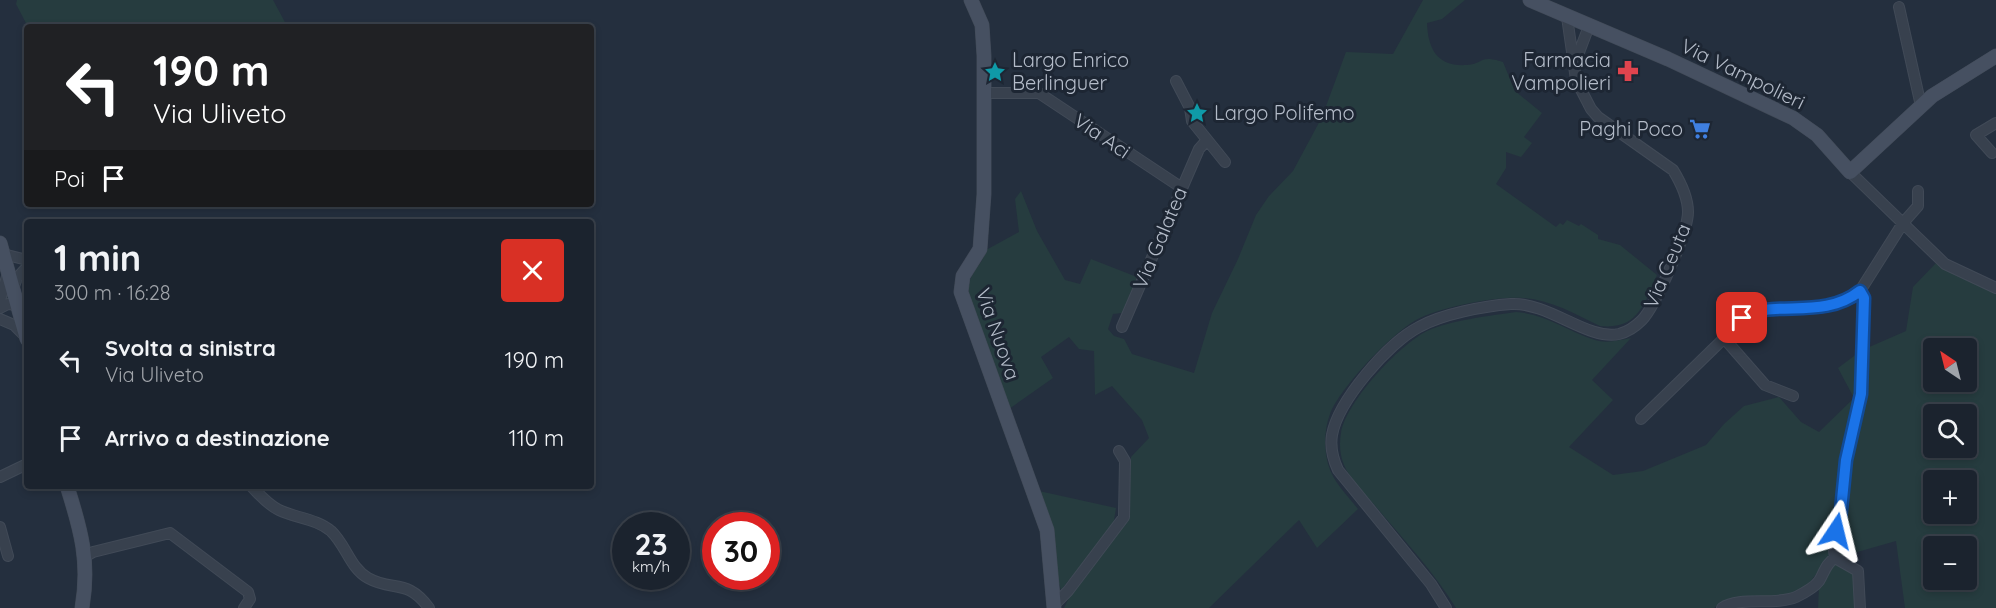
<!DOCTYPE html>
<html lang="it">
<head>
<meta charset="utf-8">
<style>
	body { margin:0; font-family:Quicksand,sans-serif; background:#242b36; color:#f1f3f6; height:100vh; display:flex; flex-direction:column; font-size:22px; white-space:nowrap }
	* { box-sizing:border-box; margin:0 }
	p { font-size:20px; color:#a0a4aa }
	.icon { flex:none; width:33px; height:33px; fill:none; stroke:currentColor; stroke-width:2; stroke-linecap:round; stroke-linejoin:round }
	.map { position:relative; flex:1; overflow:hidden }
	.drawer { position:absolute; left:24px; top:219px; width:570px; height:270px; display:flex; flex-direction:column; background:#1b232e; border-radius:6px; box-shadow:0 3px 9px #0003,0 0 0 2px #39404a }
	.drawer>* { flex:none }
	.top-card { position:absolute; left:24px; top:24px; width:570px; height:183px; border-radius:6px; box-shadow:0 3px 9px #0003,0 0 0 2px #39404a; background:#202124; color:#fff; overflow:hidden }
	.needle { width:39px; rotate:325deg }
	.tools { position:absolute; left:1923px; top:338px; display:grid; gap:12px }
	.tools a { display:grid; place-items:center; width:54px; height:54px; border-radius:6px; background:#1b232e; box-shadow:0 3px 9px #0003,0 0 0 2px #39404a; font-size:30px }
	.speed { position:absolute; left:612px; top:512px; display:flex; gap:12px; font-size:30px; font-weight:700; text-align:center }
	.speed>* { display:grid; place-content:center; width:78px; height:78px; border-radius:50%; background:#1b232e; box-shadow:0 3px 9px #0003,0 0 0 2px #39404a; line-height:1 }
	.speed small { font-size:15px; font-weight:400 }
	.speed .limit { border:9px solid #d22; background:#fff; color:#111 }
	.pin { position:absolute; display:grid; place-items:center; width:51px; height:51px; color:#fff; margin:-26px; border-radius:12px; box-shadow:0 3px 9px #0006 }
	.me { position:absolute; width:66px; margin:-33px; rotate:10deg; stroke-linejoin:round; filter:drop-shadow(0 0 4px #0008) }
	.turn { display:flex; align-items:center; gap:21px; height:126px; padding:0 30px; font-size:27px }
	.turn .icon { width:78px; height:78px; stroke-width:2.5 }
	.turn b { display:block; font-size:42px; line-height:51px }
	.then { display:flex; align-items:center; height:57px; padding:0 30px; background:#0003; gap:12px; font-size:22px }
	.round { display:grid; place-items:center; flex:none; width:63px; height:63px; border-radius:6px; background:#242b36 }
	.head { display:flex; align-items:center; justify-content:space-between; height:102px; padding:0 30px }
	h1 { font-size:36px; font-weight:700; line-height:45px }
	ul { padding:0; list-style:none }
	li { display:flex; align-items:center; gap:18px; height:78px; padding:0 30px }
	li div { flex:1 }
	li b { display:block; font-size:22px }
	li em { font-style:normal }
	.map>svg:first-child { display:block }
	.green { fill:#263c3f; fill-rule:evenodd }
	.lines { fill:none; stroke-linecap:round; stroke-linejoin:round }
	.street-casing { stroke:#414a57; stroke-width:12 }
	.secondary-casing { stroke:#414a57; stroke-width:15 }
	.street { stroke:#38414e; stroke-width:10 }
	.secondary { stroke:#465061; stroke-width:14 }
	.route-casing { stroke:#114b97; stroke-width:15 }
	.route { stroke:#1a73e8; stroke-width:10 }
	.labels { text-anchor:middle; stroke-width:6; stroke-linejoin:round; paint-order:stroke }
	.poi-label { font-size:20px; fill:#b4bcc9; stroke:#1d2633; text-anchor:start }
	.street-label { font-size:20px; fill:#b4bcc9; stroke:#1d2633 }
</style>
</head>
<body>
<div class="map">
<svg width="1996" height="608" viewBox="0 0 1996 608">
	<rect width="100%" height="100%" fill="#242f3e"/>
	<path class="green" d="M17 0H273L286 24 284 27H38L37 24 28 27 16 4Z
		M1423 0H1465L1442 19 1427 23C1428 50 1438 67 1467 65 1484 64 1479 54 1503 62L1515 91 1542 113 1524 137 1532 143 1521 157 1506 152V168L1496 184 1556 227 1560 223 1563 225 1567 220 1579 226 1581 224 1598 235V239L1620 245 1657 275C1644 304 1638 330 1600 326 1575 314 1551 300 1523 298 1496 296 1440 307 1416 320 1391 334 1340 388 1330 414 1324 430 1324 448 1328 464 1333 482 1347 495 1358 509L1317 548 1299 520 1209 608H1064L1072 592 1128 519 1131 457 1149 438 1142 420 1112 386 1095 395 1094 351 1079 349 1069 337 1041 357 1053 378 1009 409 969 295C967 269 982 269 986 250L1019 232 1015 199 1021 191 1037 231 1065 280 1080 284 1091 259 1137 277 1122 313 1113 314 1108 329 1114 336 1124 339 1132 354 1194 373 1212 313 1238 259 1256 215 1269 196 1293 171 1322 117 1346 52 1393 54Z
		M1936 263 1959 277 1996 292V608H1905L1896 541 1840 557 1836 553 1867 348 1906 331 1913 287ZM1934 348H1966V381H1934ZM1934 414H1966V447H1934ZM1934 480H1966V513H1934ZM1934 546H1966V579H1934Z
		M1516 312C1546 314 1567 331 1595 340 1607 344 1619 340 1631 338L1592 380 1613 400 1569 447 1613 475 1643 471 1706 445 1724 424 1744 406 1779 397 1801 422 1819 432 1854 398 1838 368 1862 350 1859 395 1837 521 1828 558 1808 585 1791 593 1771 598 1721 602 1714 608H1456C1434 572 1404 540 1377 508 1366 495 1351 481 1344 465 1340 455 1339 444 1341 433 1346 402 1399 345 1427 331 1451 320 1490 316 1516 312Z
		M1039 491 1116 508 1113 526 1061 590 1053 564Z
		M1831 564 1843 565 1855 571 1857 608H1818L1819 587Z"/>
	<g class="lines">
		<defs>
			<path id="street" d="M1899 7 1921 106
				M1575 63 1589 26
				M1176 81 1190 108 1192 121 1225 162
				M983 93H1039L1182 188
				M1992 153 1976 135 1996 123
				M1850 172 1945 264 1996 288
				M3 254 27 260
				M13 289 17 278 27 267
				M0 300 8 273
				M0 308 8 304 17 305
				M0 319 14 325 26 337
				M1122 327 1199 149 1207 140
				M1723 337 1765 385 1793 396
				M1641 419 1749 314 1755 311 1820 308 1852 298 1860 291 1903 223 1918 206V191
				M0 477 27 464
				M251 486C260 495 268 505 279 510 296 518 317 519 331 531 346 545 350 568 368 578 393 592 407 578 429 608
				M0 527 8 556
				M86 556 93 552 170 533 248 592 250 599 244 608
				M1054 605 1068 591 1124 517 1125 461 1119 451
				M1446 608 1431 584 1338 470C1333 459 1330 447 1332 435 1338 401 1388 343 1419 327 1442 314 1484 306 1511 304 1549 302 1588 341 1619 334 1627 332 1636 326 1642 320 1656 305 1688 232 1688 212 1688 197 1681 183 1673 170L1598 117 1591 109 1576 80 1567 17
				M1722 608C1740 596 1774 606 1796 597 1804 593 1814 588 1819 581 1824 573 1826 563 1835 558
				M1860 608 1858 571 1835 558 1833 543 1840 520 1846 460 1861 394 1864 298 1860 291"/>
			<path id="secondary" d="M971 0 982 25 984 56V194L980 249 963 276 961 292 1047 530 1054 608
				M1530 0 1668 59 1793 118 1817 135 1850 172 1932 96 1996 56
				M0 243 27 339
				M67 486C81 530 90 562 82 608"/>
		</defs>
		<use href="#street" class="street-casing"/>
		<use href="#secondary" class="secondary-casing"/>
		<use href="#street" class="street"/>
		<use href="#secondary" class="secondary"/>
	</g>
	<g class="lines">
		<defs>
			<path id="route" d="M1742 318C1773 298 1822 321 1860 291L1864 298 1861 394 1846 460 1840 520 1836 531"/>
		</defs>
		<use href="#route" class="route-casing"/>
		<use href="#route" class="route"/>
	</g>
	<defs>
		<symbol id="pharmacy-bare" viewBox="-9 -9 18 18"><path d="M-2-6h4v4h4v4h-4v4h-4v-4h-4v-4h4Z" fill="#e0444e" stroke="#1d2633" stroke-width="2.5" paint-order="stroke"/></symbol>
		<symbol id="sight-bare" viewBox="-9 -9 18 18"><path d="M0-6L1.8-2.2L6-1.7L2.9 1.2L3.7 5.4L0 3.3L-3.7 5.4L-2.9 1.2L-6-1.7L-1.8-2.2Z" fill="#0f9aa8" stroke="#1d2633" stroke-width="2.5" paint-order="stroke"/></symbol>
		<symbol id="supermarket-bare" viewBox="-9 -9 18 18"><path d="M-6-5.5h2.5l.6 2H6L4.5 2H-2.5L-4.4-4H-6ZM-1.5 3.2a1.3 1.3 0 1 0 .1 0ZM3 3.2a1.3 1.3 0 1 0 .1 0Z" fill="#3f7fe0" stroke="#1d2633" stroke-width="2.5" paint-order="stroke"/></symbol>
	</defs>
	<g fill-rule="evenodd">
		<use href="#pharmacy-bare" x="1613" y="56" width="30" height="30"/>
		<use href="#sight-bare" x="980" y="57" width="30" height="30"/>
		<use href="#sight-bare" x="1182" y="98" width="30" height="30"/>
		<use href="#supermarket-bare" x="1685" y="114" width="30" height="30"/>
	</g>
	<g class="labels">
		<g class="poi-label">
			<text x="1012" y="67">Largo Enrico<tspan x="1012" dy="23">Berlinguer</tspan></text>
			<text x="1611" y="67" text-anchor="end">Farmacia<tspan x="1611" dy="23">Vampolieri</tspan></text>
			<text x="1214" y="120">Largo Polifemo</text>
			<text x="1683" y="136" text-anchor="end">Paghi Poco</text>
		</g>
		<g class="street-label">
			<text transform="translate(1743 74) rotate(26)" y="7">Via Vampolieri</text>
			<text transform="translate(1102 136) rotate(34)" y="7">Via Aci</text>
			<text transform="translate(1160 238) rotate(-67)" y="7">Via Galatea</text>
			<text transform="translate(1667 266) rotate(-67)" y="7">Via Ceuta</text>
			<text transform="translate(998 334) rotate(71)" y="7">Via Nuova</text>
		</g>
	</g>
</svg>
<div class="tools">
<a><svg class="needle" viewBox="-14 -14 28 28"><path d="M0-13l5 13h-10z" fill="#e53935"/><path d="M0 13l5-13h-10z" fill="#a0a4aa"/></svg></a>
<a><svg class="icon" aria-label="search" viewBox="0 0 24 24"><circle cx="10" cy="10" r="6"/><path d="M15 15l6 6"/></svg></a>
<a>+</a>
<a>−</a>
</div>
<div class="speed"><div>23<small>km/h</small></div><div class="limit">30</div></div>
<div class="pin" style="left:1742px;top:318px;background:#d93025"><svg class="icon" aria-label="arrive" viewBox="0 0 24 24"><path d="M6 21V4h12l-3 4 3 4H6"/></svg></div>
<svg class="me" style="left:1836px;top:531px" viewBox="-20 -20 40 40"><path d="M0-17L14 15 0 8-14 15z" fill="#1a73e8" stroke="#fff" stroke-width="4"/></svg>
<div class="top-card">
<div class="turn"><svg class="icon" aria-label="left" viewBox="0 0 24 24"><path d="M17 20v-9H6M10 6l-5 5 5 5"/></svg><div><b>190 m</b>Via Uliveto</div></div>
<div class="then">Poi<svg class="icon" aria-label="arrive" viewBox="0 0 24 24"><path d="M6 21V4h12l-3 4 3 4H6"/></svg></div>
</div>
<section class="drawer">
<div class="head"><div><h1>1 min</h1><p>300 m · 16:28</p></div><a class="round" style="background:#d93025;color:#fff"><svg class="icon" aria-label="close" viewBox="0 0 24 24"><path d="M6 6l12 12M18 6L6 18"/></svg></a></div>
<ul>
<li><svg class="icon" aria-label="left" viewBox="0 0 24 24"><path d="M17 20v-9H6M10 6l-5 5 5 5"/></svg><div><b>Svolta a sinistra</b><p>Via Uliveto</p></div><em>190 m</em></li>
<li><svg class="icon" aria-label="arrive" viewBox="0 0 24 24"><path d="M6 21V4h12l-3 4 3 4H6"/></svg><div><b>Arrivo a destinazione</b></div><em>110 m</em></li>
</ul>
</section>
</div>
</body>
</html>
